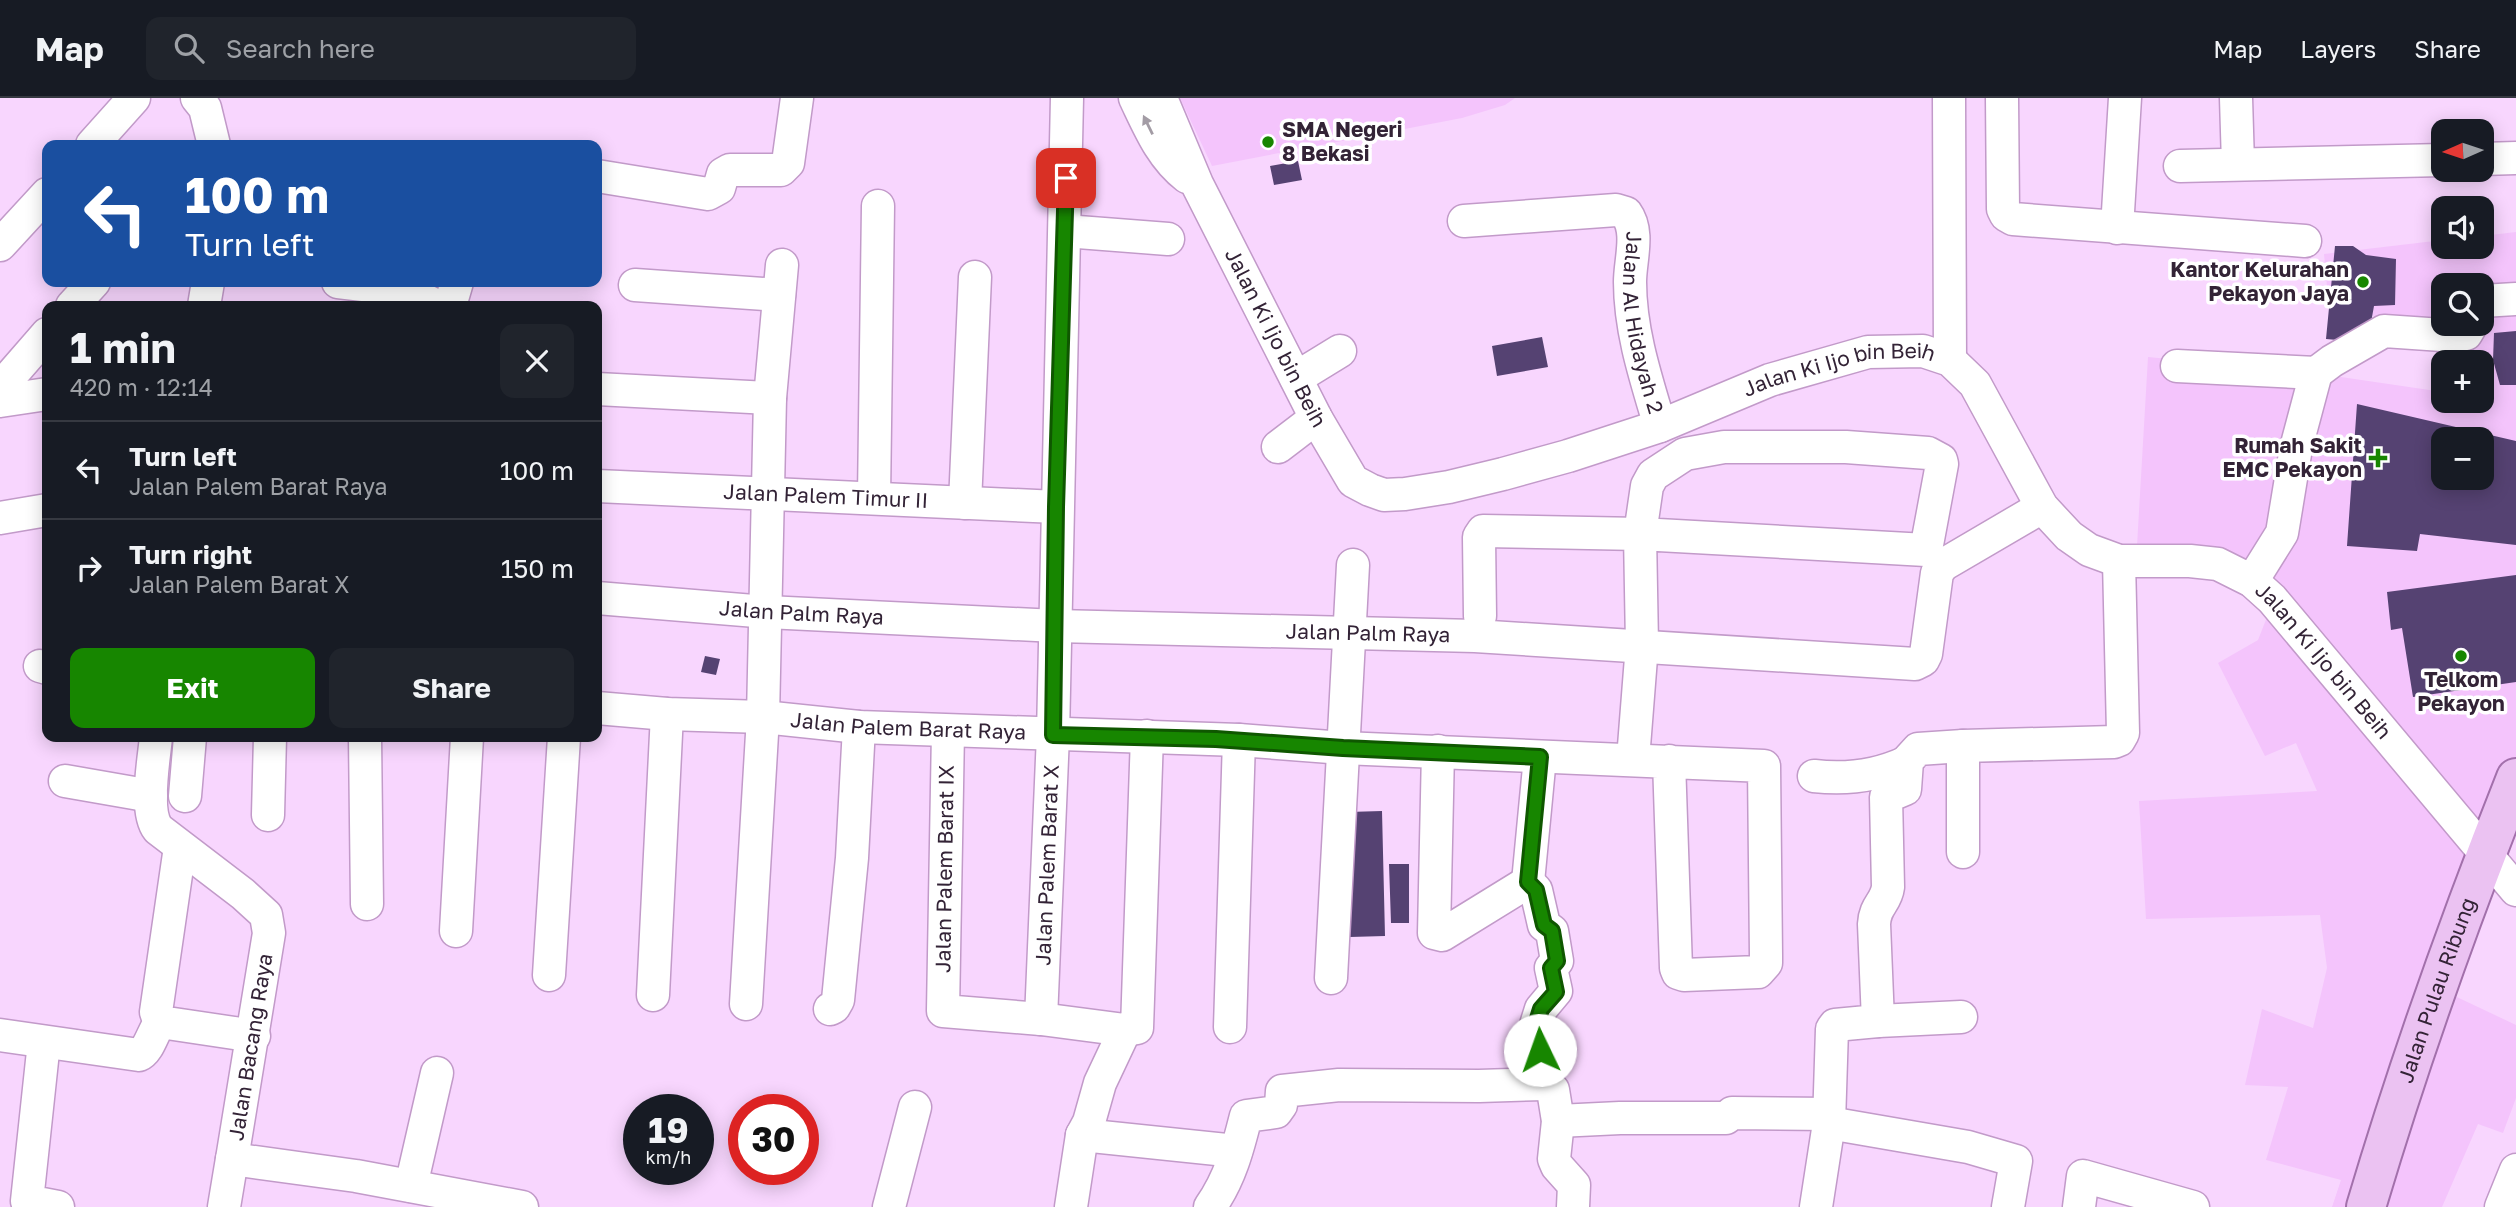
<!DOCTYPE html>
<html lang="en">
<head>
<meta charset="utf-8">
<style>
	body { margin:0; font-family:"Golos Text",sans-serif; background:#20242c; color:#f1f3f6; height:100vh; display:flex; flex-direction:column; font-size:26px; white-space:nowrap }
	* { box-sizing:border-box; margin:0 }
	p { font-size:23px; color:#9ea1a6 }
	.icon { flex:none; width:38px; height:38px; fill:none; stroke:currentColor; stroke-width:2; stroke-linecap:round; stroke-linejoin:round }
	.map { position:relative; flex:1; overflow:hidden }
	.sheet { position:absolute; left:42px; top:203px; width:560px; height:441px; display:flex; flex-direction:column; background:#171b24; border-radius:14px; box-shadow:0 4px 18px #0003 }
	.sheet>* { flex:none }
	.top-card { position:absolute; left:42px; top:42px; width:560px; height:147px; border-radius:14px; box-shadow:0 4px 18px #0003; background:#1a4fa0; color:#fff; overflow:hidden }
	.needle { width:46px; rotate:267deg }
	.controls { position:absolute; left:2431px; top:21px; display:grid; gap:14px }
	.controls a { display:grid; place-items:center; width:63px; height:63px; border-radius:14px; background:#171b24; box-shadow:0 4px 18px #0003; font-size:35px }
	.speed { position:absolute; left:623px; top:996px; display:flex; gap:14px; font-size:35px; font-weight:700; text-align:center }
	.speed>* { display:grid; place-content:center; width:91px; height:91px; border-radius:50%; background:#171b24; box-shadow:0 4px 18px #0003; line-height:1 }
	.speed small { font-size:18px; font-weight:400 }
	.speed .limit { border:10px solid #d22; background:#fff; color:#111 }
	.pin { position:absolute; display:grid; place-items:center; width:60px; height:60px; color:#fff; margin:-30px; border-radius:14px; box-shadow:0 4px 10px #0006 }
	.me { position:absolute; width:77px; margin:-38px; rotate:357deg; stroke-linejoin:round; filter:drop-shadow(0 0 5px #0008) }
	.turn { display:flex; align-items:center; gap:24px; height:147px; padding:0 28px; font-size:32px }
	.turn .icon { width:91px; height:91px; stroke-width:2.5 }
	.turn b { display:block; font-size:49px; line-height:60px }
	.round { display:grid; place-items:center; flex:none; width:74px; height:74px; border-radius:14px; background:#20242c }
	.headline { display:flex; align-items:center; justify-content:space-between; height:119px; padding:0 28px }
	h1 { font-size:42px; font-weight:700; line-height:52px }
	.primary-button { display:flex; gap:14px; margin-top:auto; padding:14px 28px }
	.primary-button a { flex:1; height:80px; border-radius:14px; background:#178600; color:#fff; font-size:28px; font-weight:700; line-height:80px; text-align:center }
	.primary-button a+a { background:#20242c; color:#f1f3f6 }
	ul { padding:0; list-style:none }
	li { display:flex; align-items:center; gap:21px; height:98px; padding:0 28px; border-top:2px solid #363941 }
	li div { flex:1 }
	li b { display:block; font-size:26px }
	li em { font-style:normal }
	header { display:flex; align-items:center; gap:42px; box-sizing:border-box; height:98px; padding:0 35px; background:#171b24; border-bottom:2px solid #363941 }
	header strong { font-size:33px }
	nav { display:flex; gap:38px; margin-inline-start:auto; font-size:24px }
	.search { width:490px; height:63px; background:#20242c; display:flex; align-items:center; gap:18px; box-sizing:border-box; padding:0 24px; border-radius:14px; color:#9ea1a6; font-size:26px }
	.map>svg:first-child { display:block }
	.built { fill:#f4c4fc; fill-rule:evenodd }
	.building { fill:#554272; fill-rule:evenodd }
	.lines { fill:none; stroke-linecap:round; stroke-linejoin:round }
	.minor-casing { stroke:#c29ac9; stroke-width:35 }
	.major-casing { stroke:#a270ab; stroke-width:42 }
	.minor { stroke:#fff; stroke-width:32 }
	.major { stroke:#ebc2f2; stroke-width:38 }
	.oneway { fill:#a39ca5 }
	.route-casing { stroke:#0f5700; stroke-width:18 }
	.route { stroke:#178600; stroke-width:12 }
	.poi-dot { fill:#178600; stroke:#fff; stroke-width:2.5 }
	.labels { text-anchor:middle; stroke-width:7; stroke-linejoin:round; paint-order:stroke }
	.poi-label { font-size:21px; font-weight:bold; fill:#332336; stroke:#fff; text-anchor:end }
	.street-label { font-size:21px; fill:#332336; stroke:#fff }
</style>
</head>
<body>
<header>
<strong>Map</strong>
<div class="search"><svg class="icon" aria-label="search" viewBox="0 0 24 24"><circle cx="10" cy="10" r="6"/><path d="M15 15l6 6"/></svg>Search here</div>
<nav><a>Map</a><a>Layers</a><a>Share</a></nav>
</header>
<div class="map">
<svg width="2516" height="1109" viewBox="0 0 2516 1109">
	<rect width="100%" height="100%" fill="#f8d6fe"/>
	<path class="built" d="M1180 0H1515L1505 7 1462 20 1212 68Z
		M2516 134V712L2442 892 2516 927V1000L2503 1035 2478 1026 2442 1109H2332L2341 1082 2266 1062 2288 989 2245 987 2262 911 2313 930 2327 870 2320 817 2146 821 2139 703 2317 693 2296 645 2265 658 2218 565 2258 542 2271 509 2218 467 2136 465 2148 259 2307 274 2443 294V303H2482V264H2458L2459 231 2329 211 2324 156 2443 142V149H2482V138ZM2443 187H2482V226H2443ZM2443 341H2482V380H2443Z"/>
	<path class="building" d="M1298 63 1302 82 1274 87 1270 68Z
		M2335 148H2353L2366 157 2396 161 2395 207 2374 208 2370 230 2360 244 2326 241Z
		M2516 233V287H2500L2493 262 2494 235Z
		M1542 239 1548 269 1497 278 1492 248Z
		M2357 306 2516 343V447L2420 436 2417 453 2347 448ZM2443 341H2482V380H2443Z
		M2516 477V584L2413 599 2402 530 2391 532 2387 494Z
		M705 558 720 561 716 577 701 574Z
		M1382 713 1385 838 1350 839 1348 714Z
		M1389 766H1409V825H1391Z"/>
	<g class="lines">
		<defs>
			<g id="minor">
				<path d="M197 0 205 10 214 47"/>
				<path d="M1135 0C1149 29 1161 59 1187 79"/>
				<path id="s1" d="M1161 0 1197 86 1316 320 1353 383 1370 392 1384 397 1405 396 1449 389 1503 376 1568 358 1660 328 1770 282 1868 254 1923 253 1950 262 1975 286 2042 409 2069 438 2089 452 2119 463H2190L2218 466 2252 483 2272 501 2516 792"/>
				<path d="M1949 0 1950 262"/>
				<path d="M2002 0 2003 111 2006 117 2013 121 2305 143"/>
				<path d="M2236 0 2238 66"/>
				<path d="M92 47 134 0"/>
				<path d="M2482 61 2516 60"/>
				<path d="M2180 68 2443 62"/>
				<path d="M597 78 708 96 719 90 723 76 730 72H781L788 65 797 0"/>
				<path id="s2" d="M1464 123 1616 112 1626 115C1640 134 1630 162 1630 184 1630 233 1646 281 1660 328"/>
				<path d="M2117 130 2125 0"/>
				<path d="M1065 133 1168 141"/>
				<path d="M0 147 47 96"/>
				<path d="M338 184 405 192 437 208"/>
				<path d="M635 187 779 197"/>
				<path d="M2482 203 2516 201"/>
				<path d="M72 208 94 184"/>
				<path d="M204 208 208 184"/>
				<path d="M450 208 457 184"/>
				<path d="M2177 268 2316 275"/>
				<path d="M2316 275 2332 263 2384 233 2457 238 2466 236 2472 226"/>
				<path d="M1296 280 1340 253"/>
				<path d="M0 290 47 236"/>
				<path d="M597 291 770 300"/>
				<path d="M0 303 47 296"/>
				<path d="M1278 349 1316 320"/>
				<path id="s3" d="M597 388 1057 409"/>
				<path d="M874 399 878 108"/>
				<path d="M965 405 975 179"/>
				<path d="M0 420 47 412"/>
				<path d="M2252 483 2282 435 2296 350 2316 275"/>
				<path id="s4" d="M597 500 767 514 1056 528 1475 538 1915 566 1923 562 1926 556 1937 475 1943 467 2042 409"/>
				<path d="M1480 518 1479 439 1483 433 1640 436 1926 452 1942 366 1941 362 1928 355 1846 349H1724L1685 356 1653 377 1647 388 1640 436 1642 547 1633 661"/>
				<path d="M40 568 47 570"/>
				<path id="s5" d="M597 610 667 616 763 619 859 629 1239 642 1343 650 1764 668 1766 858V865L1758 874 1684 877 1678 875 1676 870 1669 663"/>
				<path d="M948 633 943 913 1041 921 1125 932 1137 930 1147 638"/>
				<path d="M156 639C154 661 144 713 158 731L243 796 266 817 269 835 232 1061 356 1078 522 1109"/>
				<path d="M365 639 367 806"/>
				<path d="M1963 648V754"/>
				<path d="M1438 653 1434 835 1442 837 1528 784"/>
				<path d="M1814 678C1848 682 1877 678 1907 664"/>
				<path d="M65 683 151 698"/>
				<path d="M185 698 190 639"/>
				<path d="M268 717 270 639"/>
				<path d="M180 749 156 914 158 920 167 925 254 938"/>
				<path d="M1528 784 1536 792 1544 827 1552 833 1557 863 1551 870 1556 893 1541 911 1536 927 1544 986 1553 992 1558 1023 1554 1061 1557 1068 1574 1087 1573 1109"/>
				<path d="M1528 784 1540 659"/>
				<path d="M456 833 467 639"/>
				<path d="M549 877 564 639"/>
				<path d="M1331 880 1353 467"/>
				<path d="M653 897 667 616"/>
				<path d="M746 906 763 619 770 300 782 167"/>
				<path d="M830 911 834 909 838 902 852 760 859 629"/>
				<path id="s6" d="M1041 921 1053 637 1067 0"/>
				<path d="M1878 923 1961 919"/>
				<path d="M1230 929 1239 642"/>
				<path d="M0 937 139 957C149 953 153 933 161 923"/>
				<path d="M44 944 27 1103 58 1109"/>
				<path d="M1558 1023 1620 1020H1726L1732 1015 1829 1016"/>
				<path d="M1829 1025 1968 1049 2016 1063 2008 1109"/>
				<path d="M1082 1037 1236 1053"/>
				<path d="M411 1088 437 975"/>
				<path d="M224 1109 232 1061"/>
				<path d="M889 1109 915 1009"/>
				<path d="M1071 1109 1082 1037 1089 1024 1100 985 1125 932"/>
				<path d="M1210 1109C1230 1081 1238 1050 1246 1018L1276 1014 1281 1007 1282 993 1339 987 1479 988 1544 986"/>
				<path d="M1816 1109 1829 1025 1832 931 1835 927 1878 923 1874 826C1875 807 1886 805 1888 789L1886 699 1905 691 1907 663 1918 651 1963 648 2114 644 2119 642 2123 635 2119 463"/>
				<path d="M2079 1109 2083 1078 2193 1109"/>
				<path d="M2501 1109 2516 1072"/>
			</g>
			<g id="major">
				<path id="s7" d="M2366 1109C2409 964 2460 821 2516 680"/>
			</g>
		</defs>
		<use href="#minor" class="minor-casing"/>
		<use href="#major" class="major-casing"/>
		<use href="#minor" class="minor"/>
		<use href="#major" class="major"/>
	</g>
	<defs><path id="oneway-solid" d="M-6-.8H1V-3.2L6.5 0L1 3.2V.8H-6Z" transform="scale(1.75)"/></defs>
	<use class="oneway" href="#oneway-solid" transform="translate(1148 27) rotate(-116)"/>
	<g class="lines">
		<defs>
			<path id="route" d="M1066 80 1056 409 1053 637 1216 641 1343 650 1540 659 1528 784 1536 792 1544 827 1552 833 1557 863 1551 870 1556 894 1541 911 1536 927 1540 952"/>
		</defs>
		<use href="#route" class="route-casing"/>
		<use href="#route" class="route"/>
	</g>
	<g class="poi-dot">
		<circle cx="1268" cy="44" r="7"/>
		<circle cx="2363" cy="184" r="7"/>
		<path d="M2374.5 349.5h7v7h7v7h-7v7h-7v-7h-7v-7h7z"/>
		<circle cx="2461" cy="558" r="7"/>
	</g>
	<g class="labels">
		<g class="poi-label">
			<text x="1282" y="39" text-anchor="start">SMA Negeri<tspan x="1282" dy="24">8 Bekasi</tspan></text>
			<text x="2349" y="179">Kantor Kelurahan<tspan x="2349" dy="24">Pekayon Jaya</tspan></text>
			<text x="2362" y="355">Rumah Sakit<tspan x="2362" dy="24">EMC Pekayon</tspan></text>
			<text x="2461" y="589" text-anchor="middle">Telkom<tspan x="2461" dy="24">Pekayon</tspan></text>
		</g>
		<g class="street-label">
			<text dy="7" stroke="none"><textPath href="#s2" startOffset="275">Jalan Al Hidayah 2</textPath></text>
			<text dy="7" stroke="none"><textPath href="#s1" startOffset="266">Jalan Ki Ijo bin Beih</textPath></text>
			<text dy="7" stroke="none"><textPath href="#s1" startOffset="938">Jalan Ki Ijo bin Beih</textPath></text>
			<text dy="7" stroke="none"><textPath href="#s3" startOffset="229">Jalan Palem Timur II</textPath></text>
			<text dy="7" stroke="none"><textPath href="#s4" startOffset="205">Jalan Palm Raya</textPath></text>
			<text dy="7" stroke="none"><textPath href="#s4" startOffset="772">Jalan Palm Raya</textPath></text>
			<text dy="7" stroke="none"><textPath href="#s1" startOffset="1568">Jalan Ki Ijo bin Beih</textPath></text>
			<text dy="7" stroke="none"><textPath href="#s5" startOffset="312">Jalan Palem Barat Raya</textPath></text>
			<text dy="7" stroke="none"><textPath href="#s6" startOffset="154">Jalan Palem Barat X</textPath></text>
			<text transform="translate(945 771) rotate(-89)" y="7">Jalan Palem Barat IX</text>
			<text dy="7" stroke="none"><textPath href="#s7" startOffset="228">Jalan Pulau Ribung</textPath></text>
			<text transform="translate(251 949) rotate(-81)" y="7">Jalan Bacang Raya</text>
		</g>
	</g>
</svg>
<div class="controls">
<a><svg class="needle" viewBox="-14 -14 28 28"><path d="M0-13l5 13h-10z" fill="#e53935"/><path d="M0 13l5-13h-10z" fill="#9ea1a6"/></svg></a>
<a><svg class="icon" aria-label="sound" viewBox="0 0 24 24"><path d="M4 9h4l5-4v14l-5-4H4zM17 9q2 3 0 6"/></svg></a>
<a><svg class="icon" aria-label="search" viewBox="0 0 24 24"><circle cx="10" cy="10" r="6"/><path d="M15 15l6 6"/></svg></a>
<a>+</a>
<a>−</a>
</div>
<div class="speed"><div>19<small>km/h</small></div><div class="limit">30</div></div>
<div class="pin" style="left:1066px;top:80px;background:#d93025"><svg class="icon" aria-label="arrive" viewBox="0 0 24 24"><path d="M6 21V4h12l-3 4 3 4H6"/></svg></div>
<svg class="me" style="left:1540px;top:952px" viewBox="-20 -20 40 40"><circle r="19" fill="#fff"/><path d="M0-13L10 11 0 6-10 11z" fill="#178600"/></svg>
<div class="top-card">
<div class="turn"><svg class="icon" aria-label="left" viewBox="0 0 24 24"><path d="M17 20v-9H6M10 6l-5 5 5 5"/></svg><div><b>100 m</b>Turn left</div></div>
</div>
<section class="sheet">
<div class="headline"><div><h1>1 min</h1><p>420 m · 12:14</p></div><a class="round"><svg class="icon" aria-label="close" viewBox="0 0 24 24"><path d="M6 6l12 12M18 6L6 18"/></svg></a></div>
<ul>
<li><svg class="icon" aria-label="left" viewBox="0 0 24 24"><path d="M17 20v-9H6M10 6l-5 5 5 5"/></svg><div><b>Turn left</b><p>Jalan Palem Barat Raya</p></div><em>100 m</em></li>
<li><svg class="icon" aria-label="right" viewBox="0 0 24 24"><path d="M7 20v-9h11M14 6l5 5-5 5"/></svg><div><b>Turn right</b><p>Jalan Palem Barat X</p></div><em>150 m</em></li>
</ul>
<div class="primary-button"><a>Exit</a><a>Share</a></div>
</section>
</div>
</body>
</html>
